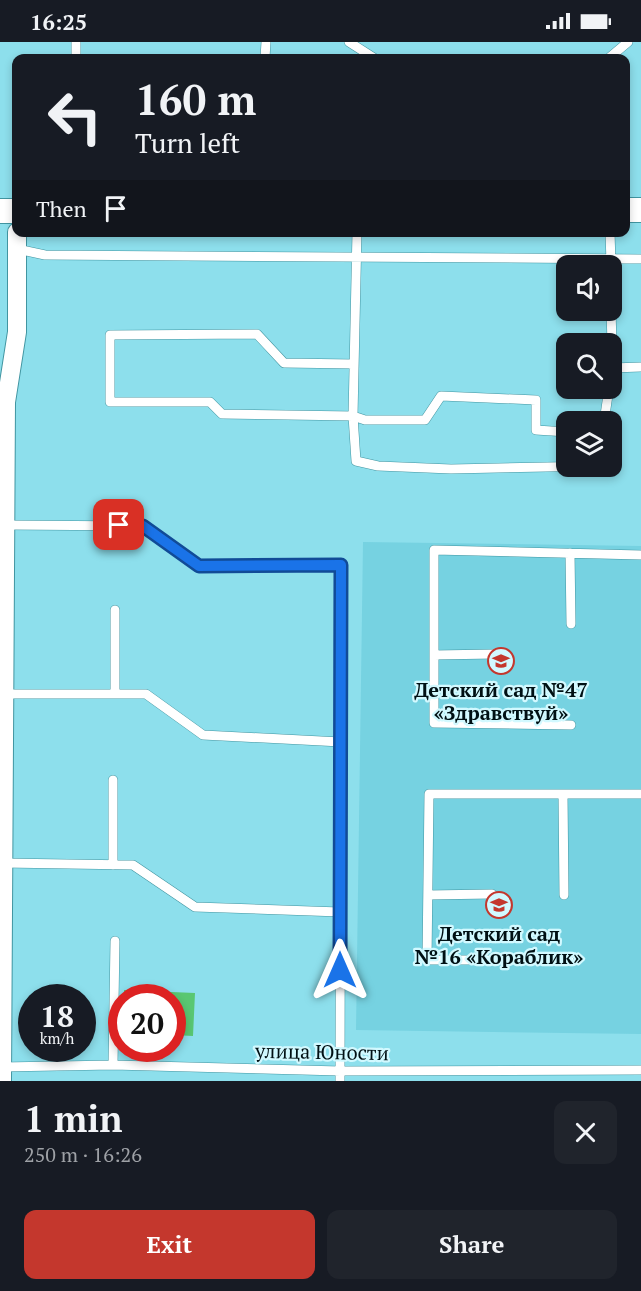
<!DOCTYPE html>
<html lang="en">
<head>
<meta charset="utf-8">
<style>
	body { margin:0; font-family:"PT Serif",serif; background:#20242c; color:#f1f3f6; height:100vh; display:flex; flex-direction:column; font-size:22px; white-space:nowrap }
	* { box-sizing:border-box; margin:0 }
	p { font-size:20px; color:#9ea1a6 }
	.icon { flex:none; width:33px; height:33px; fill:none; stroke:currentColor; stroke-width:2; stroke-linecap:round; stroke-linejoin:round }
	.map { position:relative; height:1039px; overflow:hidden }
	.sheet { display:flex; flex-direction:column; background:#171b24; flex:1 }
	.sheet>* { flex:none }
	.hud { position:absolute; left:12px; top:12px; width:618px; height:183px; border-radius:12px; box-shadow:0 3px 9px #0003; background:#171b24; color:#f1f3f6; overflow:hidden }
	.controls { position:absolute; left:556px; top:213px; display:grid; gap:12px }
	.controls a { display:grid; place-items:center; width:66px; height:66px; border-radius:12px; background:#171b24; box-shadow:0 3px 9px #0003; font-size:30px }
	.speed { position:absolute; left:18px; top:942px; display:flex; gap:12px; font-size:30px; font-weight:700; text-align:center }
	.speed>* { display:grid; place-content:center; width:78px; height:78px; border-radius:50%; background:#171b24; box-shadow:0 3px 9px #0003; line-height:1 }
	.speed small { font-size:15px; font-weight:400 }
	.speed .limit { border:9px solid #d22; background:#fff; color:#111 }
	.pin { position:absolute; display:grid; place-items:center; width:51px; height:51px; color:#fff; margin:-26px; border-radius:12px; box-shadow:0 3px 9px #0006 }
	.me { position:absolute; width:66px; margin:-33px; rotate:0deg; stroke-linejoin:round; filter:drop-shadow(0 0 4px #0008) }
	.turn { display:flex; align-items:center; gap:21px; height:126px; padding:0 24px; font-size:27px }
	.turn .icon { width:78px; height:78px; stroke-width:2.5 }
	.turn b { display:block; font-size:42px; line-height:51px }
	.then { display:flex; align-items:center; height:57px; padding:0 24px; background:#0003; gap:12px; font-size:22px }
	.round { display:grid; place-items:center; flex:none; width:63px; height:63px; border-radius:12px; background:#20242c }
	.overview { display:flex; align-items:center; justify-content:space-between; height:102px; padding:0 24px }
	h1 { font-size:36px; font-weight:600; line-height:45px }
	.button { display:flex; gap:12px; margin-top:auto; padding:12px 24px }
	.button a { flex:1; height:69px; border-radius:12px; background:#c4372d; color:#fff; font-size:24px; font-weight:600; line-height:69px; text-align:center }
	.button a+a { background:#20242c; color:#f1f3f6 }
	.status { display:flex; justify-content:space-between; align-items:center; height:42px; padding:0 30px; background:#171b24; direction:ltr }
	.status svg { height:16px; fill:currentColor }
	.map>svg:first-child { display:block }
	.built { fill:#76d2e1 }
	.garden { fill:#59c772 }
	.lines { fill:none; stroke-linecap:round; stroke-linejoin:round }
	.lane-casing { stroke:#4195a1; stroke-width:10 }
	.street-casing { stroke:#4195a1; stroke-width:20 }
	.secondary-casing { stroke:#4195a1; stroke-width:26 }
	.lane { stroke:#fff; stroke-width:9 }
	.street { stroke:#fff; stroke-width:18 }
	.secondary { stroke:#fff; stroke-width:24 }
	.route-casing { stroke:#114b97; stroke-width:15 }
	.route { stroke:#1a73e8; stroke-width:10 }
	.labels { text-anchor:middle; stroke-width:4.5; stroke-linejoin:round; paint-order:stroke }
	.poi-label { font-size:20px; font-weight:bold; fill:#001014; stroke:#d2f9ff }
	.street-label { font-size:20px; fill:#001014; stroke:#d2f9ff }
</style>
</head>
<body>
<div class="status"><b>16:25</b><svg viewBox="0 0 49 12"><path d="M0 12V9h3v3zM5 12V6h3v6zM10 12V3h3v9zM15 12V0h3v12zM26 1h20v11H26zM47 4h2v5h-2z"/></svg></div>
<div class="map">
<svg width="641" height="1039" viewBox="0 0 641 1039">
	<rect width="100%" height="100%" fill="#8ddfec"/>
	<path class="built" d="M363 500 641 504V992L356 988Z"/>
	<path class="garden" d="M124 948 195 951 193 994 173 993 172 956 124 955Z"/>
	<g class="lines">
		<defs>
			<path id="lane" d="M349 0 374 16
				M76 16V0
				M265 16 266 0
				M609 16 628 0
				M357 190 353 374 365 378H425L441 354 536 358V388L567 390
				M610 190 611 221
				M17 207 45 213 641 217
				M611 268 612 302
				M354 322 284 321 257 292 110 293V360H210L222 372 353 374 356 419 378 424 451 427 598 424
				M612 326 641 325
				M604 380 609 346
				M5 483 143 484 199 524 341 523 340 1039
				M570 511 571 582
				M434 613 495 612
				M4 652H146L203 693 341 700
				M115 652V568
				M571 683 434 681V508L641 513
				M563 752 564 853
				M3 821 133 823 195 865 340 870
				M113 823V738
				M428 853 492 852
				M569 918H427L429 752H641
				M113 1023 115 899
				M2 1025 113 1023 340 1029 641 1028"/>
			<path id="street" d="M2 1039 6 360 17 290V190"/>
			<path id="secondary" d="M626 168H641
				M0 169H16"/>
		</defs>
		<use href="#lane" class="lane-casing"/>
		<use href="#street" class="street-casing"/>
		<use href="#secondary" class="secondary-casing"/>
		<use href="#lane" class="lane"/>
		<use href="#street" class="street"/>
		<use href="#secondary" class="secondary"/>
	</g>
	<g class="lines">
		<defs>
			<path id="route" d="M119 483 143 484 199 524 341 523 340 928"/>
		</defs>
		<use href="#route" class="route-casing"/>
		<use href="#route" class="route"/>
	</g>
	<defs>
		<symbol id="school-ring" viewBox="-11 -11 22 22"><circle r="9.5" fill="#d2f9ff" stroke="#c4372d" stroke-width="1.5"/><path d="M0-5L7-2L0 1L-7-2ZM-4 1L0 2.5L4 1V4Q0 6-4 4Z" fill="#c4372d"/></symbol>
	</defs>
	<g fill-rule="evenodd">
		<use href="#school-ring" x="486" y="604" width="30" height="30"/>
		<use href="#school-ring" x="484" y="848" width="30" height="30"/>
	</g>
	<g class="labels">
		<g class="poi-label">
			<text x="501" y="655">Детский сад №47<tspan x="501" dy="23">«Здравствуй»</tspan></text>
			<text x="499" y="899">Детский сад<tspan x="499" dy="23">№16 «Кораблик»</tspan></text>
		</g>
		<g class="street-label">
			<text transform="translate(322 1010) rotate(1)" y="7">улица Юности</text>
		</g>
	</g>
</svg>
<div class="controls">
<a><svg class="icon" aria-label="sound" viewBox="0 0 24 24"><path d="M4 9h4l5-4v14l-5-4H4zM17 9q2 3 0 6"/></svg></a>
<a><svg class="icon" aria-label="search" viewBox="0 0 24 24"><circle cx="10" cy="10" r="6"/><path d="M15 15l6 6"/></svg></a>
<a><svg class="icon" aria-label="layers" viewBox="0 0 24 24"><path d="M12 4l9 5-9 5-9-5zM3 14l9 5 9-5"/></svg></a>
</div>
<div class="speed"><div>18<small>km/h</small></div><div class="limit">20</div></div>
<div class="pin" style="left:119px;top:483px;background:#d93025"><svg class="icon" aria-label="arrive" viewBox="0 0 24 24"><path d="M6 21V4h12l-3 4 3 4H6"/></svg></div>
<svg class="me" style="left:340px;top:928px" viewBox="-20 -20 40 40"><path d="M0-17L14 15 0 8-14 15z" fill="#1a73e8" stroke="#fff" stroke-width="4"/></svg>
<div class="hud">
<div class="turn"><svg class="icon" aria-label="left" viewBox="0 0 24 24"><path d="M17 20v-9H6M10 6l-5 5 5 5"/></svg><div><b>160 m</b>Turn left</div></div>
<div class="then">Then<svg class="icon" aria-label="arrive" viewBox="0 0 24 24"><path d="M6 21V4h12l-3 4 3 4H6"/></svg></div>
</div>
</div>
<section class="sheet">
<div class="overview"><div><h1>1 min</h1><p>250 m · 16:26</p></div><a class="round"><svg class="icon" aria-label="close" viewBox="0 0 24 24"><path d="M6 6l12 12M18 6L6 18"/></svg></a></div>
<div class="button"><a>Exit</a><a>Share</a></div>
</section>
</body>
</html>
